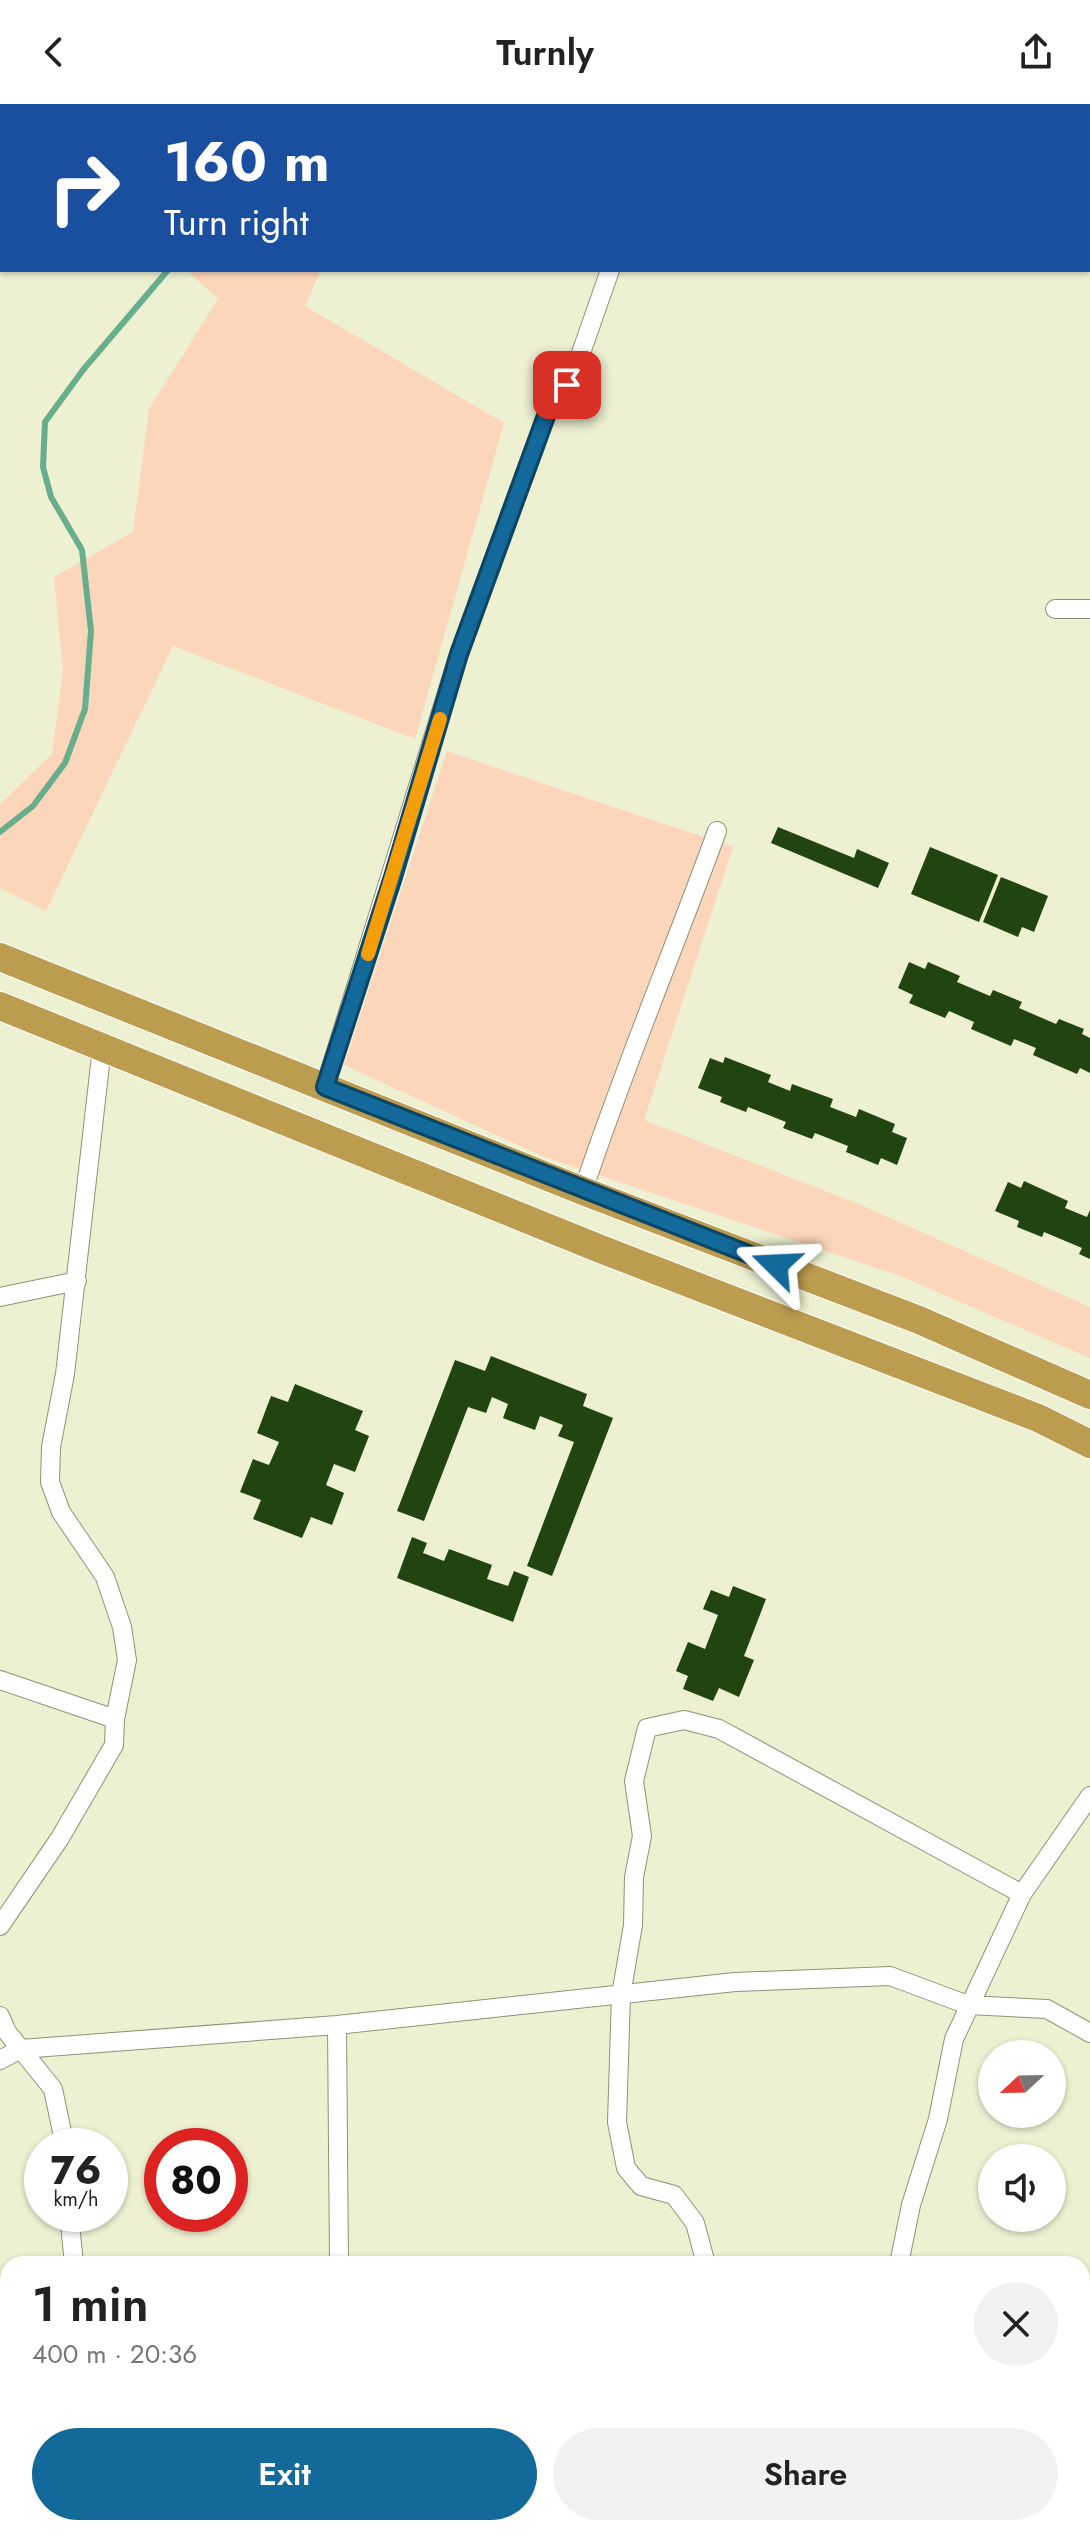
<!DOCTYPE html>
<html lang="en">
<head>
<meta charset="utf-8">
<style>
	body { margin:0; font-family:Jost,sans-serif; background:#f2f2f2; color:#222; height:100vh; display:flex; flex-direction:column; font-size:30px; white-space:nowrap }
	* { box-sizing:border-box; margin:0 }
	p { font-size:26px; color:#767676 }
	.icon { flex:none; width:44px; height:44px; fill:none; stroke:currentColor; stroke-width:2; stroke-linecap:round; stroke-linejoin:round }
	.map { position:relative; flex:1; overflow:hidden }
	.side { position:absolute; left:0px; top:2152px; width:1090px; height:280px; display:flex; flex-direction:column; background:#fff; border-radius:24px 24px 0 0; box-shadow:0 2px 6px #0004 }
	.side>* { flex:none }
	.hud { position:absolute; left:0px; top:0px; width:1090px; height:168px; box-shadow:0 2px 6px #0004; background:#1a4fa0; color:#fff; overflow:hidden }
	.needle { width:52px; rotate:248deg }
	.controls { position:absolute; left:978px; top:1936px; display:grid; gap:16px }
	.controls a { display:grid; place-items:center; width:88px; height:88px; border-radius:50%; background:#fff; box-shadow:0 2px 6px #0004; font-size:40px }
	.speed { position:absolute; left:24px; top:2024px; display:flex; gap:16px; font-size:40px; font-weight:700; text-align:center }
	.speed>* { display:grid; place-content:center; width:104px; height:104px; border-radius:50%; background:#fff; box-shadow:0 2px 6px #0004; line-height:1 }
	.speed small { font-size:20px; font-weight:400 }
	.speed .limit { border:12px solid #d22; background:#fff; color:#111 }
	.pin { position:absolute; display:grid; place-items:center; width:68px; height:68px; color:#fff; margin:-34px; border-radius:16px; box-shadow:0 4px 12px #0006 }
	.me { position:absolute; width:88px; margin:-44px; rotate:291deg; stroke-linejoin:round; filter:drop-shadow(0 0 6px #0008) }
	.turn { display:flex; align-items:center; gap:28px; height:168px; padding:0 32px; font-size:36px }
	.turn .icon { width:104px; height:104px; stroke-width:2.5 }
	.turn b { display:block; font-size:56px; line-height:68px }
	.round { display:grid; place-items:center; flex:none; width:84px; height:84px; border-radius:42px; background:#f2f2f2 }
	.overview { display:flex; align-items:center; justify-content:space-between; height:136px; padding:0 32px }
	h1 { font-size:48px; font-weight:600; line-height:60px }
	.primary-button { display:flex; gap:16px; margin-top:auto; padding:16px 32px }
	.primary-button a { flex:1; height:92px; border-radius:48px; background:#13699a; color:#fff; font-size:32px; font-weight:600; line-height:92px; text-align:center }
	.primary-button a+a { background:#f2f2f2; color:#222 }
	header { display:flex; justify-content:space-between; align-items:center; height:104px; padding:0 32px; background:#fff; font-size:36px; font-weight:600 }
	.map>svg:first-child { display:block }
	.green { fill:#fcd6ba }
	.lines { fill:none; stroke-linecap:round; stroke-linejoin:round }
	.stream { stroke:#67ae8d; stroke-width:6 }
	.building { fill:#224410 }
	.minor-casing { stroke:#909277; stroke-width:20 }
	.trunk-casing { stroke:#fff; stroke-width:30 }
	.minor { stroke:#fff; stroke-width:18 }
	.trunk { stroke:#bc9c4e; stroke-width:28 }
	.route-casing { stroke:#0c4464; stroke-width:20 }
	.route { stroke:#13699a; stroke-width:14 }
	.slow { stroke:#f59e0b; stroke-width:14 }
</style>
</head>
<body>
<header><svg class="icon" aria-label="back" viewBox="0 0 24 24"><path d="M15 5l-7 7 7 7"/></svg>Turnly<svg class="icon" aria-label="share" viewBox="0 0 24 24"><path d="M12 15V3M7 8l5-5 5 5M5 13v7h14v-7"/></svg></header>
<div class="map">
<svg width="1090" height="2432" viewBox="0 0 1090 2432">
	<rect width="100%" height="100%" fill="#edf0d1"/>
	<path class="green" d="M248 0H609L247 2Z
		M187 166H321L305 202 504 319 415 635 173 542 46 807 0 784V700L52 650 63 567 54 473 133 428 149 305 218 195Z
		M447 647 733 743 644 1016 861 1101 1090 1203V1254L900 1172 542 1052 344 961Z"/>
	<g class="lines">
		<path class="stream" d="M301 2 302 0
			M0 728 33 702 65 659 85 605 91 527 82 446 51 393 43 363 45 318 83 266 168 166"/>
	</g>
	<path class="building" d="M778 723 854 754 857 745 889 759 878 784 771 739Z
		M930 743 998 771 979 818 911 790Z
		M1001 773 1048 792 1034 828 1022 823 1018 833 983 818Z
		M909 858 925 865 928 858 960 872 957 878 990 892 993 886 1022 898 1019 904 1056 920 1059 915 1084 925 1082 930 1090 934V969L1080 964 1077 970 1033 951 1036 944 1014 935 1011 942 971 925 974 918 949 907 945 914 909 899 913 891 898 884Z
		M725 953 771 971 768 978 790 987 792 980 833 995 830 1003 856 1013 859 1005 895 1020 892 1028 907 1034 897 1061 881 1054 878 1061 846 1048 848 1042 815 1029 812 1035 783 1024 786 1018 748 1003 746 1008 720 998 722 993 698 984 710 954 723 959Z
		M1024 1077 1068 1097 1065 1104 1087 1113 1090 1106V1155L1079 1150 1082 1144 1044 1128 1042 1133 1017 1123 1019 1117 995 1107 1008 1078 1021 1084Z
		M491 1252 587 1290 583 1302 613 1314 552 1472 527 1462 574 1338 558 1332 563 1321 540 1312 535 1326 503 1314 508 1300 492 1293 486 1309 468 1303 424 1417 397 1407 455 1256 485 1267Z
		M295 1280 363 1307 355 1326 369 1332 355 1368 334 1360 326 1381 344 1389 332 1421 311 1413 302 1434 253 1415 261 1396 240 1388 253 1355 269 1361 279 1338 257 1329 271 1292 288 1298Z
		M412 1433 427 1439 423 1449 444 1457 449 1445 492 1461 487 1475 508 1482 514 1467 529 1473 513 1518 397 1474Z
		M733 1482 766 1495 744 1552 754 1556 739 1593 719 1584 713 1597 683 1585 688 1572 676 1567 688 1538 705 1545 718 1511 703 1505 711 1486 729 1493Z"/>
	<g class="lines">
		<defs>
			<path id="minor" d="M789 2 792 0
				M1055 505H1090
				M325 983 459 550 546 312 574 269 610 166
				M583 1087C623 966 673 848 717 727
				M0 1193 77 1177
				M0 1576 115 1615
				M0 1822 60 1734 114 1641 115 1615 127 1556 122 1523 105 1473 61 1408 50 1378 51 1343 65 1270 102 943
				M0 1912 7 1928 53 1985 65 2042
				M337 1921 339 2160
				M0 1956 21 1945 337 1921 735 1878 890 1872 968 1901 1047 1905 1090 1929
				M69 2110 74 2160
				M706 2160 695 2119 674 2091 641 2082 626 2064 617 2018 621 1891 633 1821 634 1773 642 1732 634 1677 647 1624 684 1616 719 1625 1022 1790
				M899 2160 911 2101 938 2015 954 1935 1022 1790 1090 1692
				M0 2306 8 2336
				M22 2424 23 2432
				M701 2424V2432
				M118 2432 166 2424"/>
			<path id="trunk" d="M0 853 583 1087 919 1216 1090 1291
				M0 902 603 1146 1038 1314 1090 1340"/>
		</defs>
		<use href="#minor" class="minor-casing"/>
		<use href="#trunk" class="trunk-casing"/>
		<use href="#minor" class="minor"/>
		<use href="#trunk" class="trunk"/>
	</g>
	<g class="lines">
		<defs>
			<path id="route" d="M567 281 546 312 459 550 393 773 325 983 776 1161"/>
		</defs>
		<use href="#route" class="route-casing"/>
		<use href="#route" class="route"/>
		<path class="slow" d="M368 850 440 615"/>
	</g>
</svg>
<div class="controls">
<a><svg class="needle" viewBox="-14 -14 28 28"><path d="M0-13l5 13h-10z" fill="#e53935"/><path d="M0 13l5-13h-10z" fill="#767676"/></svg></a>
<a><svg class="icon" aria-label="sound" viewBox="0 0 24 24"><path d="M4 9h4l5-4v14l-5-4H4zM17 9q2 3 0 6"/></svg></a>
</div>
<div class="speed"><div>76<small>km/h</small></div><div class="limit">80</div></div>
<div class="pin" style="left:567px;top:281px;background:#d93025"><svg class="icon" aria-label="arrive" viewBox="0 0 24 24"><path d="M6 21V4h12l-3 4 3 4H6"/></svg></div>
<svg class="me" style="left:776px;top:1161px" viewBox="-20 -20 40 40"><path d="M0-17L14 15 0 8-14 15z" fill="#13699a" stroke="#fff" stroke-width="4"/></svg>
<div class="hud">
<div class="turn"><svg class="icon" aria-label="right" viewBox="0 0 24 24"><path d="M7 20v-9h11M14 6l5 5-5 5"/></svg><div><b>160 m</b>Turn right</div></div>
</div>
<section class="side">
<div class="overview"><div><h1>1 min</h1><p>400 m · 20:36</p></div><a class="round"><svg class="icon" aria-label="close" viewBox="0 0 24 24"><path d="M6 6l12 12M18 6L6 18"/></svg></a></div>
<div class="primary-button"><a>Exit</a><a>Share</a></div>
</section>
</div>
</body>
</html>
